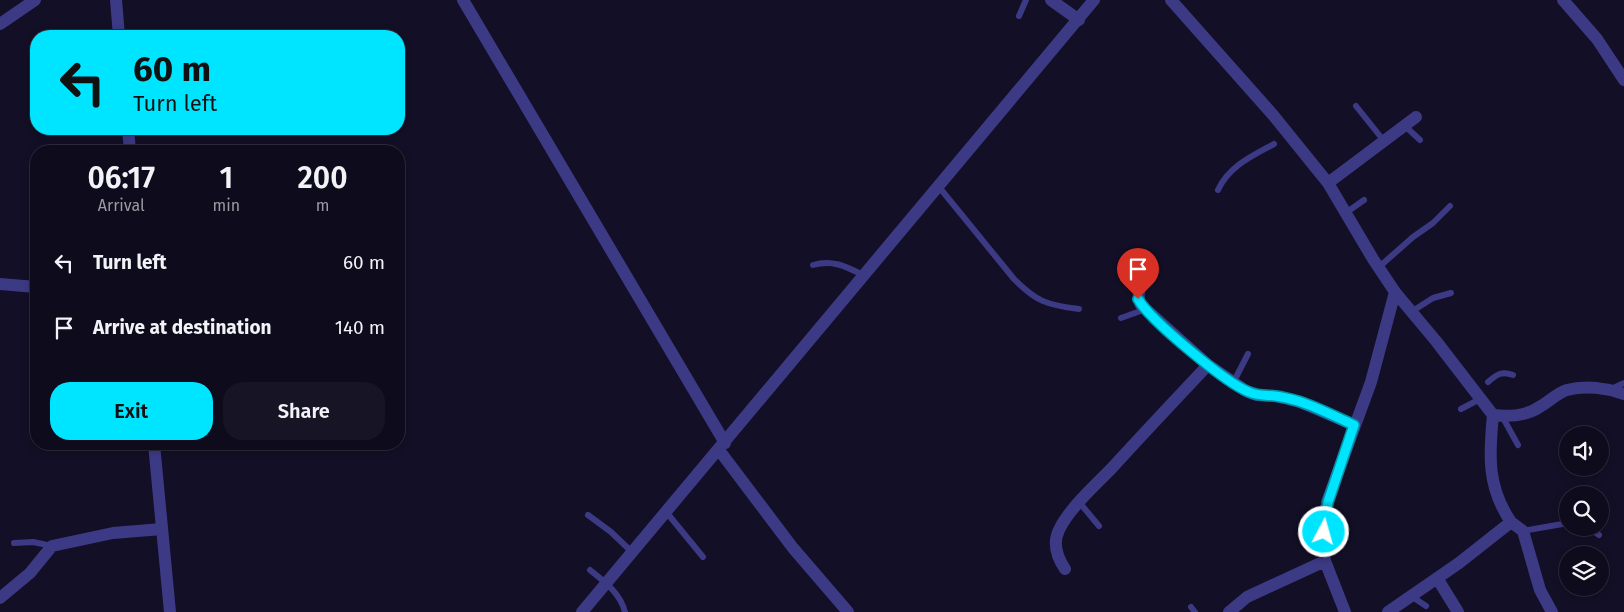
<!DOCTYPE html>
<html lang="en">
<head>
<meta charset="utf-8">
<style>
	body { margin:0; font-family:"Fira Sans",sans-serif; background:#171425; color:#f1f3f6; height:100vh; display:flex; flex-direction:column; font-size:19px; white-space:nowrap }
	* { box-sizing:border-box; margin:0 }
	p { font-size:16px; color:#9b9ba3 }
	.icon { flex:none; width:28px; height:28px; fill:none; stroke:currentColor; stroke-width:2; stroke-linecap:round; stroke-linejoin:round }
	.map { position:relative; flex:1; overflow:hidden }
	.drawer { position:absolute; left:30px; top:145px; width:375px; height:305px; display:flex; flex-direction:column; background:#0e0b1c; border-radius:20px; box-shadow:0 2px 8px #0003,0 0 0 1px #2e2b3b }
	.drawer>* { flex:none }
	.top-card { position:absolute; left:30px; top:30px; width:375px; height:105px; border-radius:20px; box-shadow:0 2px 8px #0003,0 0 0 1px #2e2b3b; background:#00e5ff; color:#111; overflow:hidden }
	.controls { position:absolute; left:1559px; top:426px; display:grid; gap:10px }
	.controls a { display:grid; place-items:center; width:50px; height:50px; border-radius:50%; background:#0e0b1c; box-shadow:0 2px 8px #0003,0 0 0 1px #2e2b3b; font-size:25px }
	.pin { position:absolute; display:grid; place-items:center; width:42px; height:42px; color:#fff; margin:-51px -21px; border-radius:50% 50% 50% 0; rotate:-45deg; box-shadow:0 0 5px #0007 }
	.pin .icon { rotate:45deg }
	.me { position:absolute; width:55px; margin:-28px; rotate:6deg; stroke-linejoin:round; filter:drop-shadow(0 0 4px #0008) }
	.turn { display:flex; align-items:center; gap:18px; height:105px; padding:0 20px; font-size:22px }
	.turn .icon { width:65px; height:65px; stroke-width:2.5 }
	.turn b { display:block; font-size:35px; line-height:42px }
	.eta { display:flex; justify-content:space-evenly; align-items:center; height:85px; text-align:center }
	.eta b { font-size:30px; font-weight:600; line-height:35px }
	.cta { display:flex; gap:10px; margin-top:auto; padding:10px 20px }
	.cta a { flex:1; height:58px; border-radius:20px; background:#00e5ff; color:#111; font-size:20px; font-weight:600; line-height:58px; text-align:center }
	.cta a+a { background:#171425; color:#f1f3f6 }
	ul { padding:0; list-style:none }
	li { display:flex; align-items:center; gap:15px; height:65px; padding:0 20px }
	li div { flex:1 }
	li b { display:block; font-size:19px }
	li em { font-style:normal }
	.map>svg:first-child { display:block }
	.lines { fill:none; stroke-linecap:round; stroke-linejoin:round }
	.service { stroke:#3d3a85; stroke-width:6 }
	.minor { stroke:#3d3a85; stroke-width:12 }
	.route-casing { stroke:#0095a6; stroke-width:12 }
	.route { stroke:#00e5ff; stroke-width:9 }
</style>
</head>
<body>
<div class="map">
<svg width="1624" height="612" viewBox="0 0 1624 612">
	<rect width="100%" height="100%" fill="#130f26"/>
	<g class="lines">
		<path class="service" d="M1019 16 1026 0
			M1356 106 1384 141
			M1405 126 1420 140
			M939 187 1014 279C1037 302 1047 305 1079 309
			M1218 190C1229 166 1252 156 1274 144
			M1347 212 1364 200
			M813 265C833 259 847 267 865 276
			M1379 267 1413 237 1433 223 1450 206
			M1411 312 1433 298 1451 293
			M1121 318 1146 309
			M1488 382C1497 374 1502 371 1513 375
			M1233 383 1248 354
			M1611 389 1624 383
			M1461 409 1480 399
			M1502 416 1518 445
			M1079 502 1099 526
			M667 513 703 557
			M588 515 611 532 633 553
			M1589 528 1599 535
			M1523 531 1568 523
			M14 543 33 542 52 546
			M590 570C605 582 620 593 625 612
			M1411 596 1426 606
			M1191 607 1195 612"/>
		<path class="minor" d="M116 0 119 36
			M463 0 725 443
			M1051 0 1079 20
			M1171 0 1273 115 1328 183 1373 259 1395 292 1436 341 1493 415C1509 417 1527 416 1541 406 1550 401 1557 393 1567 390 1585 385 1607 388 1624 394
			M1563 0 1597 39 1624 80
			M0 24 35 0
			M128 129 130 151
			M1328 183 1416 117
			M1151 267C1145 279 1134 292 1141 305L1208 365 1246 391 1257 395 1276 396 1300 402 1354 425
			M0 284 36 287
			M154 444 170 612
			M719 450 793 548 848 612
			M1511 522 1523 531 1540 590 1552 612
			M1065 569C1057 557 1052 544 1059 530 1068 510 1095 485 1111 469 1143 434 1175 400 1208 365
			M1437 578 1458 612
			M0 598 30 573 52 546 113 533 162 529
			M582 612 1094 0
			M1229 612 1247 597 1325 561
			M1345 612 1325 561 1323 543 1327 502 1371 382 1395 292
			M1388 612 1459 563 1511 522C1487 487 1489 455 1493 415"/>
	</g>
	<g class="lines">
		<defs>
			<path id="route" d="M1138 299C1150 320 1226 383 1249 392 1258 396 1266 395 1275 396 1283 397 1291 399 1298 401 1317 407 1336 417 1354 425L1328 502 1324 532"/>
		</defs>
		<use href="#route" class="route-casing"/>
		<use href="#route" class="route"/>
	</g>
</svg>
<div class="controls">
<a><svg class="icon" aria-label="sound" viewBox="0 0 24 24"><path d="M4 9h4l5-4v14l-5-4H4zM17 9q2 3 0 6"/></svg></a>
<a><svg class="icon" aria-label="search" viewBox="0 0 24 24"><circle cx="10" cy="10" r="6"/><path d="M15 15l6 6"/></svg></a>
<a><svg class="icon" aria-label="layers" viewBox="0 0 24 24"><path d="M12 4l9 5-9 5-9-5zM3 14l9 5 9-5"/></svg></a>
</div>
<div class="pin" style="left:1138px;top:299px;background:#d93025"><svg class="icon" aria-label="arrive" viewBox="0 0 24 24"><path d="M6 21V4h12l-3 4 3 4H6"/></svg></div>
<svg class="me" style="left:1324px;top:532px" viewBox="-20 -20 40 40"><circle r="17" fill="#00e5ff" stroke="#fff" stroke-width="3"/><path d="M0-11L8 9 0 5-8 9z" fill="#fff"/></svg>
<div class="top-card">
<div class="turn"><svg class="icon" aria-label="left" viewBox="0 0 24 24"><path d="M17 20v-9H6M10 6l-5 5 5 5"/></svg><div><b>60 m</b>Turn left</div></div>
</div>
<section class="drawer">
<div class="eta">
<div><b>06:17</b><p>Arrival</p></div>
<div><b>1</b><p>min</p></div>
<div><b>200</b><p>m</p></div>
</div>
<ul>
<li><svg class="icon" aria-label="left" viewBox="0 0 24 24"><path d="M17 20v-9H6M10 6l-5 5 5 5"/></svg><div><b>Turn left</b></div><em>60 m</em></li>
<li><svg class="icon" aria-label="arrive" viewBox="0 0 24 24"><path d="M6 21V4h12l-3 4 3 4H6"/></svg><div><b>Arrive at destination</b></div><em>140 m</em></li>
</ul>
<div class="cta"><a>Exit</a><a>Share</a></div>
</section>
</div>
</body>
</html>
